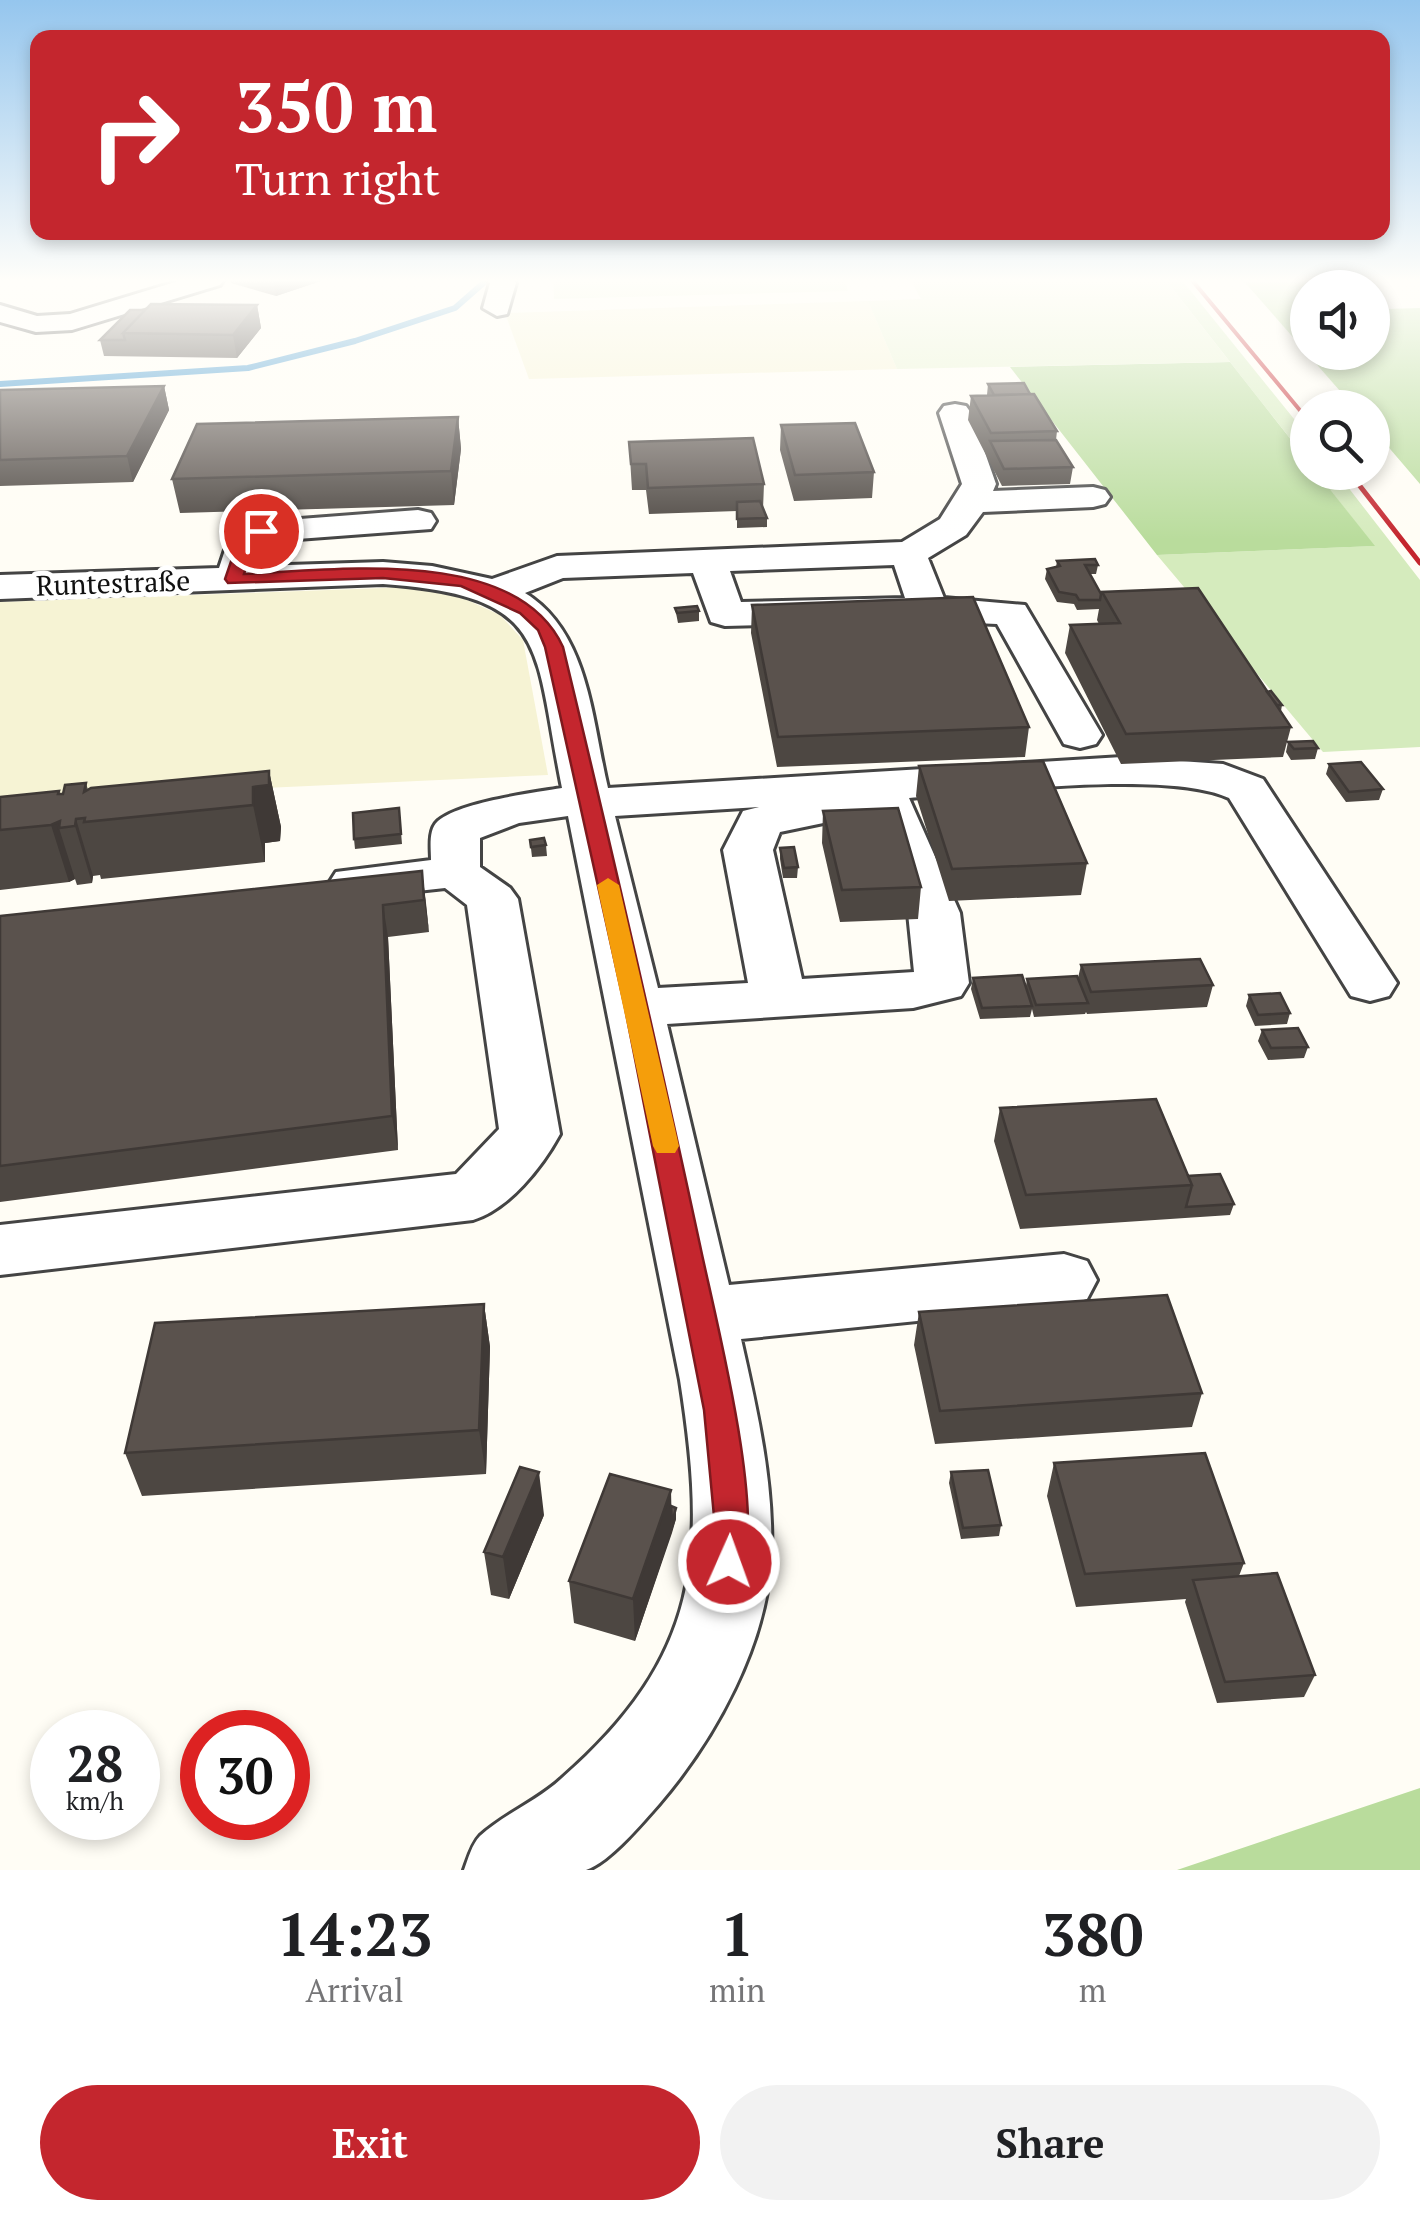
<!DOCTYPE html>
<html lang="en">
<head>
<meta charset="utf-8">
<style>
	body { margin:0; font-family:"PT Serif",serif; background:#f2f2f2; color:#202124; height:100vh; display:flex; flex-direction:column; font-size:38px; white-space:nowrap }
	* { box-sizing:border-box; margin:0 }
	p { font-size:32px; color:#757577 }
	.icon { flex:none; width:55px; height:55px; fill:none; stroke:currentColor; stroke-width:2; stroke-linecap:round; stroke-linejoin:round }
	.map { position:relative; height:1870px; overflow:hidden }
	.details { display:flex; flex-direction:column; background:#fff; flex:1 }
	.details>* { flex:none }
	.banner { position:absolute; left:30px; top:30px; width:1360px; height:210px; border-radius:20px; box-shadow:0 5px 15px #0003; background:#c4262e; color:#fff; overflow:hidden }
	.controls { position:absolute; left:1290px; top:270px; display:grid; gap:20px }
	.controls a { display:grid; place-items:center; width:100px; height:100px; border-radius:50%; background:#fff; box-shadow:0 5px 15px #0003; font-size:50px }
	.speed { position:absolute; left:30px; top:1710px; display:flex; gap:20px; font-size:50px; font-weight:700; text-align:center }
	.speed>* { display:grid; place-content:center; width:130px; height:130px; border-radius:50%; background:#fff; box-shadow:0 5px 15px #0003; line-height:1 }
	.speed small { font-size:25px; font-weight:400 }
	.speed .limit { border:15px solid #d22; background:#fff; color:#111 }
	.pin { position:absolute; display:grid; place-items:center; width:85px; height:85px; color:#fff; margin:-42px; border:5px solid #fff; border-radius:50%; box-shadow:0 2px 10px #0007 }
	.me { position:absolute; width:110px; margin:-55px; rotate:2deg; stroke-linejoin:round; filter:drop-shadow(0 0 8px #0008) }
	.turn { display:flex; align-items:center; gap:35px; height:210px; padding:0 40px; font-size:45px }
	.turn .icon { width:130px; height:130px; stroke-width:2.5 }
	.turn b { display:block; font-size:70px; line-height:85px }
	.eta { display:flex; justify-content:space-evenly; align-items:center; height:170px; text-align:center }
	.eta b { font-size:60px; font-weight:700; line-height:70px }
	.primary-button { display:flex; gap:20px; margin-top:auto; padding:20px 40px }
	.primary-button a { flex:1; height:115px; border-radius:60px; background:#c4262e; color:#fff; font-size:40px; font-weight:700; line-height:115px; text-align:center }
	.primary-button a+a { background:#f2f2f2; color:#202124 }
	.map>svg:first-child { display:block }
	.farmland { fill:#f6f3d4 }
	.green { fill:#d5ebbd }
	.forest { fill:#b9dc9c }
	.pitch { fill:#e6f2cf }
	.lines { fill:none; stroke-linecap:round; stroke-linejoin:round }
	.stream { stroke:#3f96cf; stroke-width:6 }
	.minor-casing { stroke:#444; stroke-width:6 }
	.minor { fill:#fff; fill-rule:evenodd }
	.rail-far1 { stroke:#c4262e; stroke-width:4 }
	.rail { stroke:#c4262e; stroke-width:5 }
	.wall { fill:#4d4742 }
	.shaded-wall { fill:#3f3936 }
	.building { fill:#5a524d; stroke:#3f3936; stroke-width:2.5 }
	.route { fill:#c4262e; stroke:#7f191e; stroke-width:2.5 }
	.slow { fill:#f59e0b }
	.labels { text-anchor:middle; stroke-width:10; stroke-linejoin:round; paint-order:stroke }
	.street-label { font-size:28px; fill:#111; stroke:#fff }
</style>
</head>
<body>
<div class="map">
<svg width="1420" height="1870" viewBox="0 0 1420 1870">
	<rect width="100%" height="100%" fill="#fffdf5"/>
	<path class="farmland" d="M868 301 897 369 529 379 505 313Z
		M410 587 465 599 500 615 523 640 548 775 0 800V602Z"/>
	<path class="green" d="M1165 279H1181L1307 435V460Z
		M1317 473H1337L1420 580V747L1323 752 1157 555 1374 546Z"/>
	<path class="forest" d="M1242 279H1352L1362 287 1308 288V352H1372L1373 297 1386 309 1420 308V484L1373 429 1372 408 1354 407Z
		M1230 362 1307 460 1308 472 1317 473 1375 546 1157 555 1010 367Z
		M1420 1788V1870H1177Z"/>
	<path class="pitch" d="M553 279H845L848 291 554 299Z
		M910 279H1165L1230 362 897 369 868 301 921 299Z"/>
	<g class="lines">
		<path class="stream" d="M0 384 248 368 355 341 455 308 488 279"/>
		<defs>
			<path id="minor" d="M185 279H224L220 285 72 330 36 332 0 322V305L37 316 70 314Z
				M487 279H513L516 283 507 314 497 316 483 308 490 283Z
				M955 404 966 406 971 413 996 484 993 491 1093 487 1105 490 1110 497 1105 504 1093 507 983 512 966 535 928 558 944 598 1025 605 1102 735 1096 744 1080 748 1064 744 997 624 929 621 725 626 711 622 693 573 563 578 525 593C589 632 592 721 608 788L1122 757 1223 764 1263 779 1397 983 1389 996 1370 1001 1351 996 1229 798C1167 769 984 793 909 798L960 913 969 983 961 996 913 1008 667 1024 729 1285 1064 1254 1087 1261 1097 1280 1087 1299 1064 1306 741 1339C757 1410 774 1483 771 1557 767 1644 715 1739 659 1804 644 1821 609 1863 586 1870 566 1870 490 1870 464 1870 468 1859 472 1844 480 1836 504 1814 537 1801 561 1779 702 1656 707 1554 680 1380L568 816 519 823 480 838V867L510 888 518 899 560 1134C542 1167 509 1209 473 1220L0 1275V1225L456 1174 499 1129 467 905 445 888 354 898 336 894 329 883 336 872 431 860C431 848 428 830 438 821 460 802 532 793 562 788 533 645 552 596 383 584L0 599V575L219 568 227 544 248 523 418 510 431 513 436 521 431 529 271 541 262 548 257 566 383 562 432 566 492 579 557 556 902 542 940 519 962 484 939 413 944 406ZM894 565 905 598 741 602 730 571ZM759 807 743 811 723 850 748 983 658 988 615 816ZM833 821H874L908 913 914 972 802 979 773 850 780 832Z"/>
		</defs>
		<use href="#minor" class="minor-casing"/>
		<use href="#minor" class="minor"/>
		<path class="rail-far1" d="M1191 279 1308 420"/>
		<path class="rail" d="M1349 472 1420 563"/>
	</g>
	<path class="wall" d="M230 279H327L276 296 231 283Z
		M257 305 261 328 237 358 104 356 100 340 145 310Z
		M988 384 1030 394 1057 431 1056 440 1073 467 1070 484 1002 486 968 420 971 396 987 395Z
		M164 386 169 410 133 482 0 486V390Z
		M458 417 461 449 454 505 180 513 172 479Z
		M781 425 874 472 872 498 794 501 780 450Z
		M629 442 764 484 763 509 767 518V527L737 528V511L649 514 646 490H632Z
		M1057 561 1098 565 1096 574H1090L1101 594 1102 592 1267 692 1282 705 1281 711 1291 727 1283 757 1121 764 1065 653 1070 625 1099 624 1097 620 1099 609 1077 610 1074 604 1057 602 1045 579 1047 569 1056 567Z
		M752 605 1029 727 1025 757 777 767 751 633Z
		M675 608 699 611V621L678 623Z
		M1288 742 1318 748 1315 759 1291 760 1286 752Z
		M1329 764 1383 789 1379 800 1346 802 1326 774Z
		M919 766 1087 863 1081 895 949 901 916 796Z
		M269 771 281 827 280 841 265 843V862L101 879 100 875 93 876 92 883 77 885 75 879 69 882 0 890V797L59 791 60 794H63L86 783 88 790Z
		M399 808 402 844 355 849 354 839Z
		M823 811 921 887 918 919 840 922 822 843Z
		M530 840 546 845 547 856 532 857Z
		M780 848 798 867 797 878H783L780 859Z
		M422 871 429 932 388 937 398 1150 0 1202V916Z
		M1081 965 1213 985 1207 1007 1087 1014 1086 1012 1085 1014 1034 1017 1032 1009 1030 1017 980 1019 971 989 973 978 1026 986 1027 979 1078 978Z
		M1249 995 1290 1013 1287 1024 1255 1026 1246 1006Z
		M1262 1030 1308 1047 1304 1058 1268 1060 1258 1041Z
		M1000 1108 1188 1176 1234 1204 1230 1215 1020 1229 994 1141Z
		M484 1304 490 1347 486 1474 142 1496 125 1453Z
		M919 1312 1202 1393 1192 1427 935 1444 914 1345Z
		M1054 1463 1244 1563 1239 1576 1315 1675 1304 1697 1217 1703 1185 1602 1186 1599 1076 1607 1047 1496Z
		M951 1472 1001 1525 999 1536 961 1539 949 1483Z
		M671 1506 676 1508V1519L635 1641 574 1623 569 1581Z
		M544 1515 509 1599 491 1595 484 1552Z"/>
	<path class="shaded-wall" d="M274 279H327L276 296Z
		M257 305 261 328 237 358 233 335Z
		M164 386 169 410 133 482 127 456Z
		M458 417 461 449 454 505 451 471Z
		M269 771 281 827 280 841 265 843V862L253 805V787Z
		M76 819 93 876 92 883 75 826Z
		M60 821 59 828 75 879 69 882 51 825Z
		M422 871 426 903 429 932 424 900Z
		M383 905 388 937 398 1150 392 1116Z
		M484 1304 490 1347 486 1474 479 1430Z
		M539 1472 544 1515 509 1599 503 1557Z
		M671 1490 672 1533 635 1641 633 1599Z
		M676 1508V1519L672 1533V1522Z"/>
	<path class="building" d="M151 304 257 305 233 335 123 333Z
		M130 310H145L123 333 125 340H100Z
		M1024 383 1030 394 994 395 988 384Z
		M164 386 127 456 0 460V390Z
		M1034 394 1057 431 991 433 971 396Z
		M458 417 451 471 172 479 197 424Z
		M855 423 874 472 795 475 781 425Z
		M753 438 764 484 648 488 646 464H631L629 442Z
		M1056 440 1073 467 1004 469 990 441Z
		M760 501 767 518 737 519V502Z
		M1095 559 1098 565H1085L1101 594 1100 600H1079L1076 595 1059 592 1047 569 1060 566 1057 561Z
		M1198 588 1291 727 1126 734 1070 625 1120 623 1102 592Z
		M973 597 1029 727 778 737 752 605Z
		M697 606 699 611 677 613 675 608Z
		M1271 691 1282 705H1277L1267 692Z
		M1313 741 1318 748 1294 749 1288 742Z
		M1043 761 1087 863 952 869 919 766Z
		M1361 762 1383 789 1349 792 1329 764Z
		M269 771V785L253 787V805L84 822 85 818 76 819 75 826 59 828 60 821 51 825 0 830V797L59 791 58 794H63L65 785 86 783 84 792 91 788Z
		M399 808 401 834 354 839 353 813Z
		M898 808 921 887 842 890 823 811Z
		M544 838 546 845 531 847 530 840Z
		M794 847 798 867 784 868 780 848Z
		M422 871 424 900 383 905 392 1116 0 1166V916Z
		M1200 959 1213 985 1091 992 1081 965Z
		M1022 975 1032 1006 982 1008 973 978Z
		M1077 976 1088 1003 1036 1005 1027 979Z
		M1280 993 1290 1013 1258 1015 1249 995Z
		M1298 1028 1308 1047 1271 1048 1262 1030Z
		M1156 1099 1192 1185 1026 1195 1000 1108Z
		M1220 1174 1234 1204 1186 1207 1192 1185 1188 1176Z
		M1167 1295 1202 1393 940 1411 919 1312Z
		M484 1304 479 1430 125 1453 155 1323Z
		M1205 1453 1244 1563 1085 1574 1054 1463Z
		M520 1467 539 1472 503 1557 484 1552Z
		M988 1470 1001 1525 963 1528 951 1472Z
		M610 1474 671 1490 633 1599 569 1581Z
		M671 1506 676 1508 672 1522Z
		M1277 1573 1315 1675 1225 1682 1193 1580Z"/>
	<linearGradient id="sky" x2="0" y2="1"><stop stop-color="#95c6ee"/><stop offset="0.52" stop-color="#fffefa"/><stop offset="1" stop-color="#fffefa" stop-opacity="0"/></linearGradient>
	<rect width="1420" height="540" fill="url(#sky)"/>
	<path class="route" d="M261 527 269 531 252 546 244 574C336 570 516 545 563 647 611 846 657 1045 700 1245 714 1313 767 1515 741 1573L729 1577 717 1573 712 1562 715 1527 704 1410 625 1008 545 647 538 630 520 613 461 586 383 578 228 583 225 579 237 544Z"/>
	<path class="slow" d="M608 878 619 885 679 1146 675 1153H657L653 1146 597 885Z"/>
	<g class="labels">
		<g class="street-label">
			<text transform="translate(113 583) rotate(-2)" y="10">Runtestraße</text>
		</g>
	</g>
</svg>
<div class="controls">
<a><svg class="icon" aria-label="sound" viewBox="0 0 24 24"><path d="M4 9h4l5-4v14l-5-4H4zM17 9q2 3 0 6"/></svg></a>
<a><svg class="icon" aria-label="search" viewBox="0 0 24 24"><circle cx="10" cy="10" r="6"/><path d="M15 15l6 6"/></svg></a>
</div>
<div class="speed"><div>28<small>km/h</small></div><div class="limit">30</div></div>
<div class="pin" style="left:261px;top:531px;background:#d93025"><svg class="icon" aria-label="arrive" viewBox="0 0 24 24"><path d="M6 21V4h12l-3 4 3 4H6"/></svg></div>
<svg class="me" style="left:729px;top:1562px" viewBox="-20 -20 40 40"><circle r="17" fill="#c4262e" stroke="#fff" stroke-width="3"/><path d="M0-11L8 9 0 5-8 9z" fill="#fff"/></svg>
<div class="banner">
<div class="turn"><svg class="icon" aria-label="right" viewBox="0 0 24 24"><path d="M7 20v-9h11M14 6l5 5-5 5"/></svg><div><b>350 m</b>Turn right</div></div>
</div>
</div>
<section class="details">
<div class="eta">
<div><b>14:23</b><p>Arrival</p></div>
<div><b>1</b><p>min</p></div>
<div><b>380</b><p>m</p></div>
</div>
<div class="primary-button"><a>Exit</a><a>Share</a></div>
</section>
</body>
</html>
